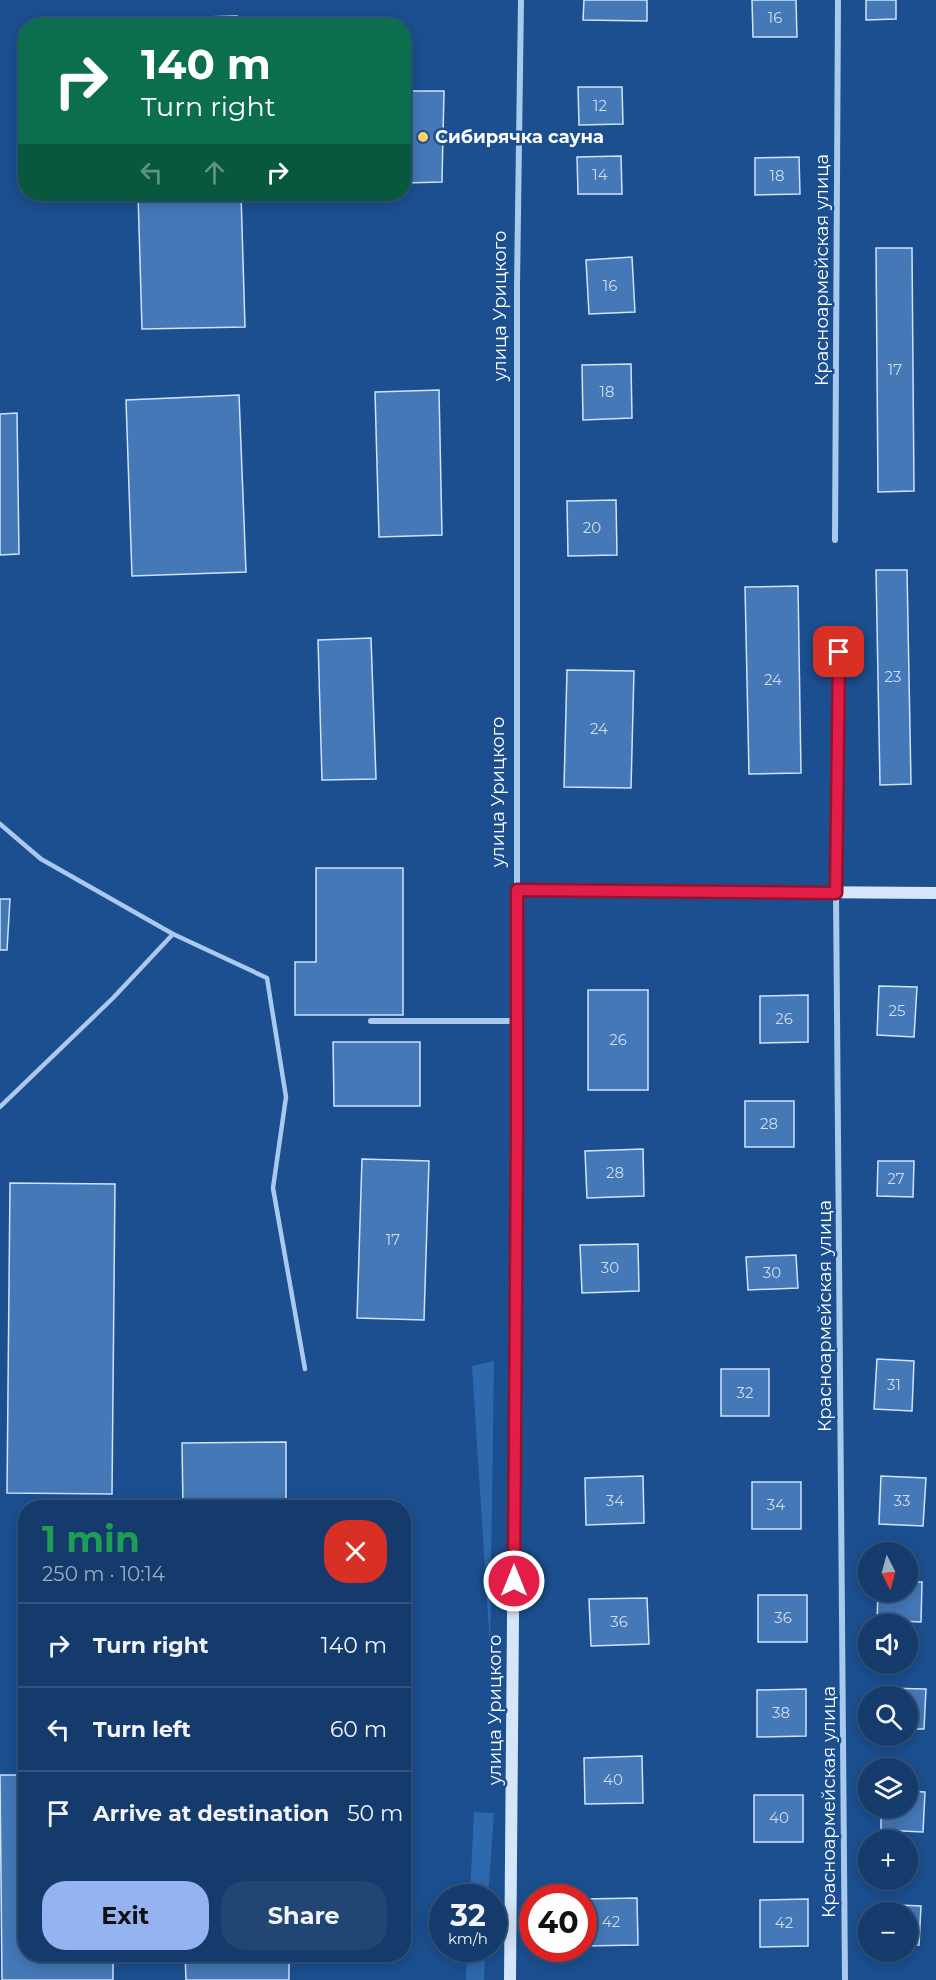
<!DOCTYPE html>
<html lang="en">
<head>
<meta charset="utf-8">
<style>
	body { margin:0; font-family:Montserrat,sans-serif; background:#214673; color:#f1f3f6; height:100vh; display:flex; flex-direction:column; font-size:22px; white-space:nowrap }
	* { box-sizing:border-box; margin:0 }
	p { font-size:20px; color:#9dadc1 }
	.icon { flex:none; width:33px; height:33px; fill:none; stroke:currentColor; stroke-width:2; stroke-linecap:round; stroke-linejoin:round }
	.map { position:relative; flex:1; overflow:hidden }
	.sheet { position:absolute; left:18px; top:1500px; width:393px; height:462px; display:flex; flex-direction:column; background:#143b6b; border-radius:24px; box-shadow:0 3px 15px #0003,0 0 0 2px #33557e }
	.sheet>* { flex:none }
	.guide { position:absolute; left:18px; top:18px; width:393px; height:183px; border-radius:24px; box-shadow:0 3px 15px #0003,0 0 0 2px #33557e; background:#0b6e4f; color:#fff; overflow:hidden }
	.needle { width:39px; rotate:174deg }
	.buttons { position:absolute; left:858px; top:1542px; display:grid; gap:12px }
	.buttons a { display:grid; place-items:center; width:60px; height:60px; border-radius:50%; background:#143b6b; box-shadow:0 3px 15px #0003,0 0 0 2px #33557e; font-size:30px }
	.speed { position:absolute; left:429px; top:1884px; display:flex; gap:12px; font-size:30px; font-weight:700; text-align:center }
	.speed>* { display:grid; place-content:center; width:78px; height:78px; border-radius:50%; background:#143b6b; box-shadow:0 3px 15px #0003,0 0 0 2px #33557e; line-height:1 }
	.speed small { font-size:15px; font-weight:400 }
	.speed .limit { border:9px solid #d22; background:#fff; color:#111 }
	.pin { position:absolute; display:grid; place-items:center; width:51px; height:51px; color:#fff; margin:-26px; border-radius:12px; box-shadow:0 3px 9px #0006 }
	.me { position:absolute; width:66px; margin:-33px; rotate:0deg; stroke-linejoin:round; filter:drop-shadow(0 0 4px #0008) }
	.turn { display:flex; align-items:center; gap:21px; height:126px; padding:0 24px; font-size:27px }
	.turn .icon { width:78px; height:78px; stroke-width:2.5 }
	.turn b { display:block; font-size:42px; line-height:51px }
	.lanes { display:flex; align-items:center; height:57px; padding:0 24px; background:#0003; justify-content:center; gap:30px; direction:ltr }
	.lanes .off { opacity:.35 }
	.round { display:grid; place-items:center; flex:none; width:63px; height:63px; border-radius:24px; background:#214673 }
	.summary { display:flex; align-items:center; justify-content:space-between; height:102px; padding:0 24px }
	h1 { font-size:36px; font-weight:700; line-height:45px; color:#1e9e55 }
	.action { display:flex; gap:12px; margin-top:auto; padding:12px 24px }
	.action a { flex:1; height:69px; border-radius:24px; background:#95b2f1; color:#111; font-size:24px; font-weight:700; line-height:69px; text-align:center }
	.action a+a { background:#214673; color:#f1f3f6 }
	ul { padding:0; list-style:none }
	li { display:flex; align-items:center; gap:18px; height:84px; padding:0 24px; border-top:2px solid #33557e }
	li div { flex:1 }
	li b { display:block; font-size:22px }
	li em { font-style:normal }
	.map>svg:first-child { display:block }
	.green { fill:#2e69ad }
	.building { fill:#4478b7; stroke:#cfe3fa; stroke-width:1.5 }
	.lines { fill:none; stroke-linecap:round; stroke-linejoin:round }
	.lane { stroke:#a9c9ee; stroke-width:4.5 }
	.street { stroke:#a9c9ee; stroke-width:6 }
	.secondary { stroke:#d6e6fa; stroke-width:12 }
	.route-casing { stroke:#92132f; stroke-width:15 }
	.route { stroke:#e11d48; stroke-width:10 }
	.poi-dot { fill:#ffd166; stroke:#1b4f8f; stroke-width:2 }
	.labels { text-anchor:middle; stroke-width:5; stroke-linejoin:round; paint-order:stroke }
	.number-label { font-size:15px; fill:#d0dded }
	.poi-label { font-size:18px; font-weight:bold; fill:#fff; stroke:#1b4f8f; text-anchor:start }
	.street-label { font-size:18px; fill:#fff; stroke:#1b4f8f }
</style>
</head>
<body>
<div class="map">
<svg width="936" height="1980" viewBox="0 0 936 1980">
	<rect width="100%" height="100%" fill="#1b4f8f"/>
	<path class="green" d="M494 1361 490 1647 472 1366Z
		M474 1812 494 1813 488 1897H470Z
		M467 1949H485L484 1980H466Z"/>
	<path class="building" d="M584 0H647V21L583 20Z
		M752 0H796L797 37H753Z
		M866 0H896V19L866 20Z
		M237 16V26H134V19Z
		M578 87H622L623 124 579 125Z
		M404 91H444L442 182 404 183Z
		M621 156 622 194H578L577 157Z
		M799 157 800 194 755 195V158Z
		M138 194H241L245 327 142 329Z
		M876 248H912L914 491 878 492Z
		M632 257 635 312 589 314 586 260Z
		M631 364 632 418 583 420 582 365Z
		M439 390 442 535 379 537 375 392Z
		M239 395 246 572 132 576 126 400Z
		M17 413 19 554 0 555V414Z
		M616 500 617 555 568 556 567 501Z
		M876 570H907L911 784 880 785Z
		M798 586 801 773 749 774 745 587Z
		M371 638 376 779 322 780 318 640Z
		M567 670 634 671 631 788 564 787Z
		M316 868H403V1015H295V962H316Z
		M0 899H10L7 950H0Z
		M879 986 917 987 914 1037 877 1035Z
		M588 990H648V1090H588Z
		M808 995V1042L760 1043V996Z
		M333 1042H420V1106H334Z
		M745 1101H794V1147H745Z
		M643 1149 644 1196 587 1198 585 1151Z
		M362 1159 429 1161 424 1320 357 1318Z
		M878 1161H914L913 1197 877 1196Z
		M10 1183 115 1184 112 1494 7 1493Z
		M638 1244 639 1291 582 1293 580 1245Z
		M796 1255 798 1288 748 1290 746 1257Z
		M877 1359 914 1361 912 1411 874 1409Z
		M721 1369H769V1416H721Z
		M286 1442V1508H183L182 1443Z
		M643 1476 644 1523 586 1525 585 1478Z
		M881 1476 926 1478 923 1526 879 1524Z
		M752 1482H801V1529H752Z
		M908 1582H922L921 1622 877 1620 878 1592H908Z
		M758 1595H807V1642H758Z
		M647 1598 649 1644 591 1646 589 1599Z
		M883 1688 926 1689 924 1729H908V1696H882Z
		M806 1689V1736L757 1737V1690Z
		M642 1756 643 1803 585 1804 584 1758Z
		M0 1775H26V1954H113V1980H2Z
		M908 1791 925 1792 923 1832 881 1830V1808H908Z
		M754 1795H803V1842H754Z
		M637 1898 638 1945 584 1946V1899Z
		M808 1899V1946L760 1947V1900Z
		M877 1904 921 1906 919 1945H908V1912H877Z
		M185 1954H289V1980H186Z"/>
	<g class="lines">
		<path class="lane" d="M0 824 41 859 173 934 267 978 286 1097 273 1188 305 1369
			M0 1107 113 998 173 934"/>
		<path class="street" d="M835 540 838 0
			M839 653 836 893 845 1980
			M517 890V285L521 0
			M371 1021H517"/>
		<path class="secondary" d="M510 1980 517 1135V890L936 893"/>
	</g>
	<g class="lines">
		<defs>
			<path id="route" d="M514 1581 517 1135V890L836 893 839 652"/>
		</defs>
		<use href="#route" class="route-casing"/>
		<use href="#route" class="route"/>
	</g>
	<circle class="poi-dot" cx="423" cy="137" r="6"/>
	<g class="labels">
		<g class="number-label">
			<text x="775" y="23">16</text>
			<text x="600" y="111">12</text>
			<text x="600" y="180">14</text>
			<text x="777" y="181">18</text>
			<text x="610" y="291">16</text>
			<text x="895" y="375">17</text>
			<text x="607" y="397">18</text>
			<text x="592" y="533">20</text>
			<text x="893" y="682">23</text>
			<text x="773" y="685">24</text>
			<text x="599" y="734">24</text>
			<text x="897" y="1016">25</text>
			<text x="784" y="1024">26</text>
			<text x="618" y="1045">26</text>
			<text x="769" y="1129">28</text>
			<text x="615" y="1178">28</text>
			<text x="896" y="1184">27</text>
			<text x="393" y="1245">17</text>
			<text x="610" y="1273">30</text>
			<text x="772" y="1278">30</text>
			<text x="894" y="1390">31</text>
			<text x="745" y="1398">32</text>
			<text x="615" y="1506">34</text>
			<text x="902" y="1506">33</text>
			<text x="776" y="1510">34</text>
			<text x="783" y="1623">36</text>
			<text x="619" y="1627">36</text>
			<text x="781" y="1718">38</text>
			<text x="613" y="1785">40</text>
			<text x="779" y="1823">40</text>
			<text x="611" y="1927">42</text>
			<text x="784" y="1928">42</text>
		</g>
		<g class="poi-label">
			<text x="435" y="143">Сибирячка сауна</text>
		</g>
		<g class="street-label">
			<text transform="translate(822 270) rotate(-90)" y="6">Красноармейская улица</text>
			<text transform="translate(500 306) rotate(-90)" y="6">улица Урицкого</text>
			<text transform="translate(498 792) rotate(-90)" y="6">улица Урицкого</text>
			<text transform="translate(825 1316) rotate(-90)" y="6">Красноармейская улица</text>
			<text transform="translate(495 1710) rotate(-90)" y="6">улица Урицкого</text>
			<text transform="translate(829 1802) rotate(-90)" y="6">Красноармейская улица</text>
		</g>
	</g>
</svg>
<div class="buttons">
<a><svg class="needle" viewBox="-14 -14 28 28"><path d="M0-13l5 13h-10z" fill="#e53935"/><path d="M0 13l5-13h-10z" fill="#9dadc1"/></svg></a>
<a><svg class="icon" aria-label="sound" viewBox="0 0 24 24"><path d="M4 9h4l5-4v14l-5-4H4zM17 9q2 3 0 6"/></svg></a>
<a><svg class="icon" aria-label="search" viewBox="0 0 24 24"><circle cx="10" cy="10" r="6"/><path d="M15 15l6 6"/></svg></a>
<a><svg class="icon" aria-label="layers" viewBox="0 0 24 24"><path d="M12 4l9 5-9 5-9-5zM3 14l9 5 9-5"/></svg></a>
<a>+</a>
<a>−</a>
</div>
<div class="speed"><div>32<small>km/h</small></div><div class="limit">40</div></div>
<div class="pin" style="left:839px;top:652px;background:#d93025"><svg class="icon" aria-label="arrive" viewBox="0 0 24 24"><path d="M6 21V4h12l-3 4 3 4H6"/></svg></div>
<svg class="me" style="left:514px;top:1581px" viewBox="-20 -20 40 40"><circle r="17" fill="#e11d48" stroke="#fff" stroke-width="3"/><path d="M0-11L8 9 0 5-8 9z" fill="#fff"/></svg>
<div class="guide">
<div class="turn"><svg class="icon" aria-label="right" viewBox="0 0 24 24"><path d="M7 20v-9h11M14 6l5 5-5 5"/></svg><div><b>140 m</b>Turn right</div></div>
<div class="lanes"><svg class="icon off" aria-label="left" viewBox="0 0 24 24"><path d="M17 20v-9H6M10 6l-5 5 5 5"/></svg><svg class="icon off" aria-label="ahead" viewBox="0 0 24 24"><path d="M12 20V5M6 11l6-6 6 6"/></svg><svg class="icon" aria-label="right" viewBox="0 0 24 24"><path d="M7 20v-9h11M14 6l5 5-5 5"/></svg></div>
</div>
<section class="sheet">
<div class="summary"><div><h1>1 min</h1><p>250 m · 10:14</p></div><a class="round" style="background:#d93025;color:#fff"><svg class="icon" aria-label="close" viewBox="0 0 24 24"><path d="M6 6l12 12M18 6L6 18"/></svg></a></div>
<ul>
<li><svg class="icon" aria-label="right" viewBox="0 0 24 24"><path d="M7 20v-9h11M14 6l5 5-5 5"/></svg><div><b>Turn right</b></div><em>140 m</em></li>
<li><svg class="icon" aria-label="left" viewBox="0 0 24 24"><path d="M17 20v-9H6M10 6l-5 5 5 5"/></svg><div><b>Turn left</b></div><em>60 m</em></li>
<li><svg class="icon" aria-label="arrive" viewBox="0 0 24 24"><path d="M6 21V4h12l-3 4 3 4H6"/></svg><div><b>Arrive at destination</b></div><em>50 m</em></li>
</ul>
<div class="action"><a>Exit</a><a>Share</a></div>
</section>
</div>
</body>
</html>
